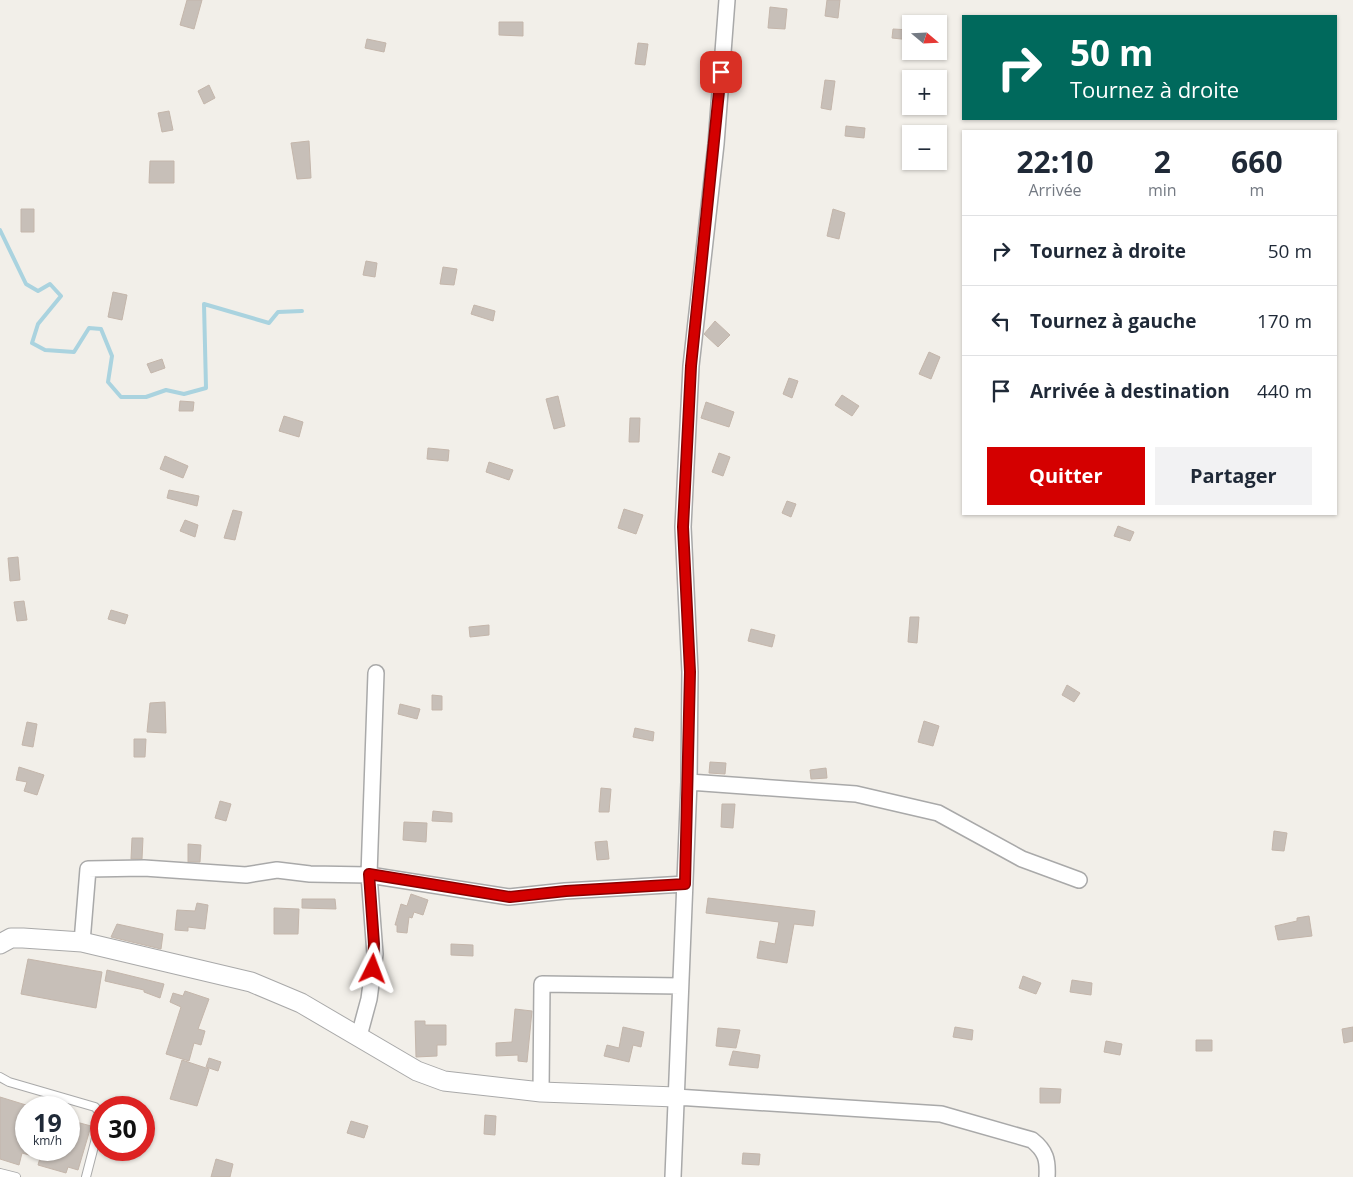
<!DOCTYPE html>
<html lang="fr">
<head>
<meta charset="utf-8">
<style>
	body { margin:0; font-family:"Open Sans",sans-serif; background:#f2f2f3; color:#1f2937; height:100vh; display:flex; flex-direction:column; font-size:19px; white-space:nowrap }
	* { box-sizing:border-box; margin:0 }
	p { font-size:16px; color:#747a83 }
	.icon { flex:none; width:28px; height:28px; fill:none; stroke:currentColor; stroke-width:2; stroke-linecap:round; stroke-linejoin:round }
	.map { position:relative; flex:1; overflow:hidden }
	.panel { position:absolute; left:962px; top:130px; width:375px; height:385px; display:flex; flex-direction:column; background:#fff; border-radius:0px; box-shadow:0 1px 4px #0004 }
	.panel>* { flex:none }
	.banner { position:absolute; left:962px; top:15px; width:375px; height:105px; border-radius:0px; box-shadow:0 1px 4px #0004; background:#00695c; color:#fff; overflow:hidden }
	.needle { width:32px; rotate:109deg }
	.buttons { position:absolute; left:902px; top:15px; display:grid; gap:10px }
	.buttons a { display:grid; place-items:center; width:45px; height:45px; border-radius:0px; background:#fff; box-shadow:0 1px 4px #0004; font-size:25px }
	.speed { position:absolute; left:15px; top:1096px; display:flex; gap:10px; font-size:25px; font-weight:700; text-align:center }
	.speed>* { display:grid; place-content:center; width:65px; height:65px; border-radius:50%; background:#fff; box-shadow:0 1px 4px #0004; line-height:1 }
	.speed small { font-size:12px; font-weight:400 }
	.speed .limit { border:8px solid #d22; background:#fff; color:#111 }
	.pin { position:absolute; display:grid; place-items:center; width:42px; height:42px; color:#fff; margin:-21px; border-radius:10px; box-shadow:0 2px 8px #0006 }
	.me { position:absolute; width:55px; margin:-28px; rotate:3deg; stroke-linejoin:round; filter:drop-shadow(0 0 4px #0008) }
	.turn { display:flex; align-items:center; gap:18px; height:105px; padding:0 25px; font-size:22px }
	.turn .icon { width:65px; height:65px; stroke-width:2.5 }
	.turn b { display:block; font-size:35px; line-height:42px }
	.eta { display:flex; justify-content:space-evenly; align-items:center; height:85px; text-align:center }
	.eta b { font-size:30px; font-weight:700; line-height:35px }
	.cta { display:flex; gap:10px; margin-top:auto; padding:10px 25px }
	.cta a { flex:1; height:58px; border-radius:0px; background:#d40000; color:#fff; font-size:20px; font-weight:700; line-height:58px; text-align:center }
	.cta a+a { background:#f2f2f3; color:#1f2937 }
	ul { padding:0; list-style:none }
	li { display:flex; align-items:center; gap:15px; height:70px; padding:0 25px; border-top:1px solid #e0e1e3 }
	li div { flex:1 }
	li b { display:block; font-size:19px }
	li em { font-style:normal }
	.map>svg:first-child { display:block }
	.lines { fill:none; stroke-linecap:round; stroke-linejoin:round }
	.stream { stroke:#aad3df; stroke-width:4 }
	.building { fill:#c7bfb8; stroke:#c4b6ab }
	.service-casing { stroke:#a9a9a9; stroke-width:10 }
	.minor-casing { stroke:#a9a9a9; stroke-width:18 }
	.tertiary-casing { stroke:#a9a9a9; stroke-width:21 }
	.service { stroke:#fff; stroke-width:8 }
	.minor { stroke:#fff; stroke-width:15 }
	.tertiary { stroke:#fff; stroke-width:19 }
	.route-casing { stroke:#8a0000; stroke-width:12 }
	.route { stroke:#d40000; stroke-width:9 }
</style>
</head>
<body>
<div class="map">
<svg width="1353" height="1177" viewBox="0 0 1353 1177">
	<rect width="100%" height="100%" fill="#f2efe9"/>
	<g class="lines">
		<path class="stream" d="M0 230 26 284 38 291 50 284 61 296 38 324 32 343 45 350 74 352 89 328 101 329 112 356 108 382 121 397H146L166 390 184 394 206 388 204 304 269 323 278 312 302 311"/>
	</g>
	<path class="building" d="M187 0H202L194 29 180 25Z
		M827 0H840L838 18 825 16Z
		M770 7 787 9 785 29 768 28Z
		M499 22H523V36L499 35Z
		M893 29 911 30V40L892 38Z
		M367 39 386 43 384 52 365 48Z
		M638 43 648 44 645 65 635 64Z
		M825 80 835 81 831 110 821 108Z
		M209 85 215 98 204 104 198 91Z
		M169 111 173 130 162 132 158 113Z
		M846 126 865 128 864 138 845 136Z
		M309 141 311 178 297 179 291 143Z
		M150 161H174V183H149Z
		M21 209H34V232H21Z
		M833 209 845 213 839 239 827 236Z
		M366 261 377 263 375 277 363 275Z
		M443 267 457 269 454 285 440 284Z
		M113 292 127 295 122 320 108 317Z
		M474 305 495 311 493 321 471 314Z
		M715 321 730 335 718 347 704 334Z
		M929 352 940 357 931 379 919 374Z
		M162 359 165 368 151 373 147 364Z
		M789 378 798 381 792 398 783 394Z
		M842 395 859 406 852 416 835 405Z
		M558 396 565 426 554 429 546 399Z
		M180 401 194 402 193 411H179Z
		M706 402 734 412 729 427 701 418Z
		M284 416 303 422 299 437 279 431Z
		M630 418H640L639 442H629Z
		M428 448 449 450 448 461 427 459Z
		M719 453 730 457 723 476 712 472Z
		M165 456 188 466 183 478 160 469Z
		M489 462 513 470 509 480 486 472Z
		M169 490 199 496 197 506 167 498Z
		M787 501 796 504 791 517 782 513Z
		M624 509 643 515 636 534 618 528Z
		M233 510 242 512 235 540 224 538Z
		M185 520 198 525 195 537 180 531Z
		M1118 526 1134 532 1130 541 1114 536Z
		M18 557 20 580 10 581 8 558Z
		M24 601 27 620 17 621 14 602Z
		M111 610 128 615 125 624 108 619Z
		M910 617H919L917 643 908 642Z
		M489 625V635L470 637 469 627Z
		M751 629 775 635 772 647 748 641Z
		M1067 685 1080 693 1074 702 1062 695Z
		M432 695 442 696V710H432Z
		M165 702 166 733 147 732 150 703Z
		M400 704 420 709 417 719 398 714Z
		M924 721 939 726 933 746 918 742Z
		M27 722 37 724 33 747 22 745Z
		M635 728 654 732 653 741 633 737Z
		M134 739H146L145 757H134Z
		M710 762 726 763 725 774 709 773Z
		M19 767 44 775 37 795 24 791 27 782 16 780Z
		M826 768 827 778 811 779 810 770Z
		M601 788 611 789 609 812H599Z
		M220 801 231 804 226 821 215 818Z
		M722 804H735L733 828 721 827Z
		M433 811 452 813V822L432 821Z
		M404 822 427 823 426 842 403 840Z
		M1274 831 1287 833 1284 851 1272 850Z
		M132 838H143L142 859H131Z
		M607 841 609 859 597 860 595 842Z
		M188 844 201 845 200 862H188Z
		M411 894 428 900 423 915 414 912 412 918 409 917 407 933 397 932V925H395L401 904 407 906Z
		M708 898 815 911 813 926 794 924 787 963 757 958 760 941 775 944 779 922 706 913Z
		M302 899H335L336 909 302 908Z
		M197 903 208 905 205 929 188 927V931L175 930 177 910 195 911Z
		M274 908 299 909 298 934H274Z
		M1309 916 1312 936 1278 940 1275 926 1297 921V918Z
		M117 924 163 934 161 949 111 937Z
		M451 944 473 945V956L451 955Z
		M28 959 102 972 96 1008 21 994Z
		M107 970 164 984 160 998 144 992V990L105 981Z
		M1023 976 1041 983 1036 994 1019 988Z
		M1072 980 1092 983 1091 995 1070 992Z
		M185 991 209 999 198 1029 205 1031 201 1045 194 1043 189 1061 166 1054 181 1007 170 1002 173 993 183 996Z
		M515 1009 532 1011 527 1062 518 1061V1055L496 1056V1043L512 1042Z
		M415 1021H425V1025H446V1045H437V1056L416 1057Z
		M623 1027 644 1032 641 1047 633 1045 629 1062 604 1056 607 1045 619 1048Z
		M955 1027 973 1030 972 1040 953 1037Z
		M1353 1027V1041L1344 1043 1342 1029Z
		M718 1028 740 1030 736 1048 716 1046Z
		M1196 1040H1212V1051H1196Z
		M1106 1041 1122 1044 1120 1055 1104 1052Z
		M733 1051 760 1055 758 1068 729 1065Z
		M209 1058 221 1062 218 1071 206 1067Z
		M182 1060 209 1069 197 1106 170 1099Z
		M1040 1088 1061 1089 1060 1103H1040Z
		M0 1097 26 1105V1150H69V1120L91 1126 78 1170 68 1167 66 1173 38 1165 40 1158 22 1153 19 1165 0 1159Z
		M485 1115 496 1116 495 1135 484 1134Z
		M351 1121 368 1126 364 1138 347 1133Z
		M743 1153 760 1154 759 1165 742 1164Z
		M216 1159 233 1164 230 1177H211Z"/>
	<g class="lines">
		<defs>
			<path id="service" d="M0 1077 9 1082 95 1107 101 1114
				M0 1173 16 1177
				M86 1177 101 1119"/>
			<path id="minor" d="M689 782 856 794 938 813 1022 859 1079 880
				M82 942 88 869 144 868 246 875 277 870 310 874 369 875 509 897 565 891 685 884
				M359 1036 369 999 375 954 369 875 376 673
				M541 1092 542 984 680 986
				M676 1097 941 1114 1032 1140C1046 1151 1048 1160 1047 1177
				M673 1177 689 782 690 672 683 527 691 366 716 144 727 0"/>
			<path id="tertiary" d="M0 944 11 938H23L82 942 251 982 301 1003 417 1071 444 1081 541 1092 676 1097"/>
		</defs>
		<use href="#service" class="service-casing"/>
		<use href="#minor" class="minor-casing"/>
		<use href="#tertiary" class="tertiary-casing"/>
		<use href="#service" class="service"/>
		<use href="#minor" class="minor"/>
		<use href="#tertiary" class="tertiary"/>
	</g>
	<g class="lines">
		<defs>
			<path id="route" d="M373 969 374 944 369 874 510 897 566 891 685 884 690 672 683 527 691 366 721 72"/>
		</defs>
		<use href="#route" class="route-casing"/>
		<use href="#route" class="route"/>
	</g>
</svg>
<div class="buttons">
<a><svg class="needle" viewBox="-14 -14 28 28"><path d="M0-13l5 13h-10z" fill="#e53935"/><path d="M0 13l5-13h-10z" fill="#747a83"/></svg></a>
<a>+</a>
<a>−</a>
</div>
<div class="speed"><div>19<small>km/h</small></div><div class="limit">30</div></div>
<div class="pin" style="left:721px;top:72px;background:#d93025"><svg class="icon" aria-label="arrive" viewBox="0 0 24 24"><path d="M6 21V4h12l-3 4 3 4H6"/></svg></div>
<svg class="me" style="left:373px;top:969px" viewBox="-20 -20 40 40"><path d="M0-17L14 15 0 8-14 15z" fill="#d40000" stroke="#fff" stroke-width="4"/></svg>
<div class="banner">
<div class="turn"><svg class="icon" aria-label="right" viewBox="0 0 24 24"><path d="M7 20v-9h11M14 6l5 5-5 5"/></svg><div><b>50 m</b>Tournez à droite</div></div>
</div>
<section class="panel">
<div class="eta">
<div><b>22:10</b><p>Arrivée</p></div>
<div><b>2</b><p>min</p></div>
<div><b>660</b><p>m</p></div>
</div>
<ul>
<li><svg class="icon" aria-label="right" viewBox="0 0 24 24"><path d="M7 20v-9h11M14 6l5 5-5 5"/></svg><div><b>Tournez à droite</b></div><em>50 m</em></li>
<li><svg class="icon" aria-label="left" viewBox="0 0 24 24"><path d="M17 20v-9H6M10 6l-5 5 5 5"/></svg><div><b>Tournez à gauche</b></div><em>170 m</em></li>
<li><svg class="icon" aria-label="arrive" viewBox="0 0 24 24"><path d="M6 21V4h12l-3 4 3 4H6"/></svg><div><b>Arrivée à destination</b></div><em>440 m</em></li>
</ul>
<div class="cta"><a>Quitter</a><a>Partager</a></div>
</section>
</div>
</body>
</html>
